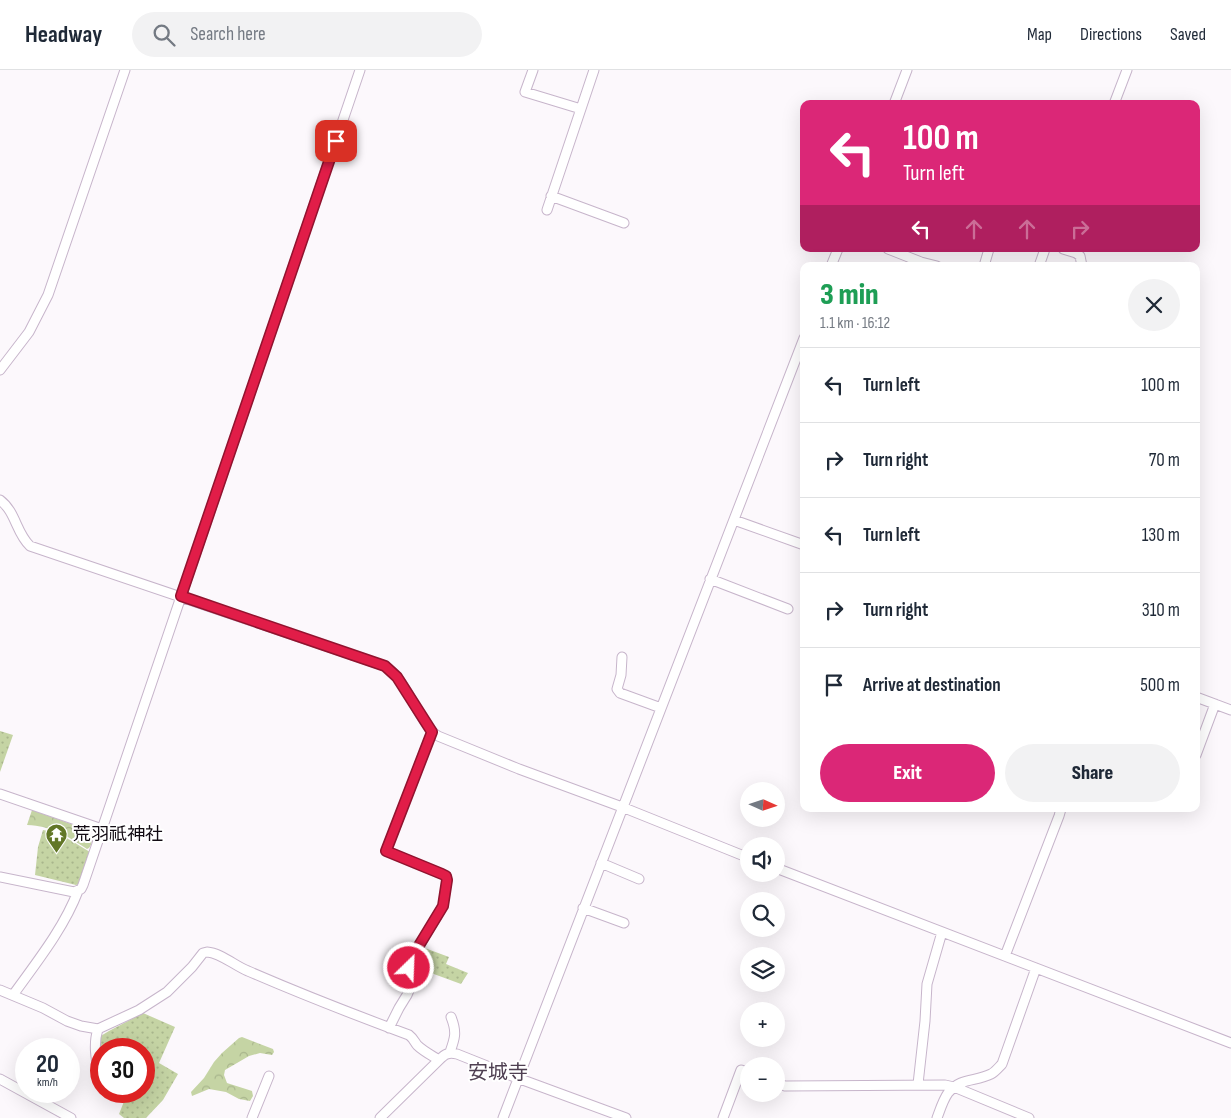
<!DOCTYPE html>
<html lang="en">
<head>
<meta charset="utf-8">
<style>
	body { margin:0; font-family:"Sofia Sans Condensed","Noto Sans JP",sans-serif; background:#f2f2f3; color:#1f2937; height:100vh; display:flex; flex-direction:column; font-size:19px; white-space:nowrap }
	* { box-sizing:border-box; margin:0 }
	p { font-size:16px; color:#747a83 }
	.icon { flex:none; width:28px; height:28px; fill:none; stroke:currentColor; stroke-width:2; stroke-linecap:round; stroke-linejoin:round }
	.map { position:relative; flex:1; overflow:hidden }
	.drawer { position:absolute; left:800px; top:192px; width:400px; height:550px; display:flex; flex-direction:column; background:#fff; border-radius:10px; box-shadow:0 5px 20px #0002 }
	.drawer>* { flex:none }
	.hud { position:absolute; left:800px; top:30px; width:400px; height:152px; border-radius:10px; box-shadow:0 5px 20px #0002; background:#db2777; color:#fff; overflow:hidden }
	.needle { width:32px; rotate:93deg }
	.fabs { position:absolute; left:740px; top:712px; display:grid; gap:10px }
	.fabs a { display:grid; place-items:center; width:45px; height:45px; border-radius:50%; background:#fff; box-shadow:0 5px 20px #0002; font-size:25px }
	.speed { position:absolute; left:15px; top:968px; display:flex; gap:10px; font-size:25px; font-weight:700; text-align:center }
	.speed>* { display:grid; place-content:center; width:65px; height:65px; border-radius:50%; background:#fff; box-shadow:0 5px 20px #0002; line-height:1 }
	.speed small { font-size:12px; font-weight:400 }
	.speed .limit { border:8px solid #d22; background:#fff; color:#111 }
	.pin { position:absolute; display:grid; place-items:center; width:42px; height:42px; color:#fff; margin:-21px; border-radius:10px; box-shadow:0 2px 8px #0006 }
	.me { position:absolute; width:55px; margin:-28px; rotate:24deg; stroke-linejoin:round; filter:drop-shadow(0 0 4px #0008) }
	.turn { display:flex; align-items:center; gap:18px; height:105px; padding:0 20px; font-size:22px }
	.turn .icon { width:65px; height:65px; stroke-width:2.5 }
	.turn b { display:block; font-size:35px; line-height:42px }
	.lanes { display:flex; align-items:center; height:48px; padding:0 20px; background:#0003; justify-content:center; gap:25px; direction:ltr }
	.lanes .off { opacity:.35 }
	.round { display:grid; place-items:center; flex:none; width:52px; height:52px; border-radius:26px; background:#f2f2f3 }
	.summary { display:flex; align-items:center; justify-content:space-between; height:85px; padding:0 20px }
	h1 { font-size:30px; font-weight:800; line-height:38px; color:#1e9e55 }
	.primary-button { display:flex; gap:10px; margin-top:auto; padding:10px 20px }
	.primary-button a { flex:1; height:58px; border-radius:30px; background:#db2777; color:#fff; font-size:20px; font-weight:800; line-height:58px; text-align:center }
	.primary-button a+a { background:#f2f2f3; color:#1f2937 }
	ul { padding:0; list-style:none }
	li { display:flex; align-items:center; gap:15px; height:75px; padding:0 20px; border-top:1px solid #e0e1e3 }
	li div { flex:1 }
	li b { display:block; font-size:19px }
	li em { font-style:normal }
	header { display:flex; align-items:center; gap:30px; box-sizing:border-box; height:70px; padding:0 25px; background:#fff; border-bottom:1px solid #e0e1e3 }
	header strong { font-size:24px }
	nav { display:flex; gap:28px; margin-inline-start:auto; font-size:18px }
	.search { width:350px; height:45px; background:#f2f2f3; display:flex; align-items:center; gap:12px; box-sizing:border-box; padding:0 18px; border-radius:28px; color:#747a83; font-size:19px }
	.map>svg:first-child { display:block }
	.grass { fill:url(#grass-dots) }
	.forest { fill:url(#forest-crowns) }
	.lines { fill:none; stroke-linecap:round; stroke-linejoin:round }
	.minor-casing { stroke:#c7b5cb; stroke-width:11 }
	.minor { stroke:#fff; stroke-width:9 }
	.route-casing { stroke:#92132f; stroke-width:12 }
	.route { stroke:#e11d48; stroke-width:9 }
	.labels { text-anchor:middle; stroke-width:4; stroke-linejoin:round; paint-order:stroke }
	.poi-label { font-size:18px; fill:#120b13; stroke:#fff; text-anchor:start }
	.quarter-label { font-size:20px; fill:#4f4052; stroke:#fff }
</style>
</head>
<body>
<header>
<strong>Headway</strong>
<div class="search"><svg class="icon" aria-label="search" viewBox="0 0 24 24"><circle cx="10" cy="10" r="6"/><path d="M15 15l6 6"/></svg>Search here</div>
<nav><a>Map</a><a>Directions</a><a>Saved</a></nav>
</header>
<div class="map">
<svg width="1231" height="1048" viewBox="0 0 1231 1048">
	<defs>
		<pattern id="grass-dots" width="8" height="8" patternUnits="userSpaceOnUse" patternTransform="scale(1.25)"><rect width="8" height="8" fill="#c5d4a4"/><path d="M2 2h.1M6 6h.1" fill="none" stroke="#a8b58c" stroke-width="1.8" stroke-linecap="round"/></pattern>
		<pattern id="forest-crowns" width="20" height="18" patternUnits="userSpaceOnUse" patternTransform="scale(1.25)"><rect width="20" height="18" fill="#c5d4a4"/><path d="M2 6a3 3 0 1 1 6 0M12 15a3 3 0 1 1 6 0" fill="none" stroke="#a8b58c"/></pattern>
	</defs>
	<rect width="100%" height="100%" fill="#fcf8fc"/>
	<path class="grass" d="M0 661 13 665 0 702Z
		M43 760C61 762 74 773 90 782L79 814 76 815 35 805 38 777Z
		M422 877 449 887 446 894 468 903 461 914 412 896Z
		M143 943 175 957 159 993 178 1004 163 1030 146 1048H124L119 1044 127 1024 121 1021H144V979H101V1001L97 983 99 967 109 961Z"/>
	<path class="forest" d="M32 740 88 760C91 766 94 772 89 778L87 779C67 766 52 756 27 755Z
		M242 967 273 979 274 982 272 985 260 983 249 986 225 1000 224 1005 227 1013C235 1016 244 1018 252 1021L253 1026 250 1031 239 1029 226 1022 209 1019 192 1026 191 1022 204 1008 214 992 222 983 239 968Z"/>
	<g class="lines">
		<defs>
			<path id="minor" d="M533 0 525 22 581 39
				M894 34 907 0
				M1114 34 1127 0
				M551 126 624 153
				M547 140 594 0
				M888 179 921 192 937 196
				M1063 179 1076 183 1080 186 1082 196
				M831 196 838 179
				M984 196 989 179
				M1039 196 1045 179
				M0 300 29 262 48 225 125 0
				M0 430C16 442 16 463 30 476L385 596C389 599 394 603 397 607 410 622 423 657 438 666L519 699 622 737 749 788
				M734 450 804 475
				M710 509 788 539
				M622 587 621 605 617 619 620 623 661 638
				M1196 627 1231 640
				M1196 685 1215 634
				M0 724 102 759
				M601 793 639 809
				M776 798 1231 973
				M0 807 74 822 81 819 83 815 360 0
				M583 838 624 853
				M1005 886 1059 746 1061 739
				M0 920 43 938 67 951 81 956 98 959
				M13 925C36 893 64 858 78 821
				M389 958 399 938 407 925 410 918 409 893 443 836 447 810 446 806 442 804 386 781 432 662
				M450 982C455 968 457 962 451 947
				M99 1005C96 989 93 974 98 959L139 940 167 922 192 897 203 883 207 882C221 883 235 896 248 901 301 924 355 945 409 965 413 968 414 971 417 975 423 981 431 985 439 990
				M0 1009 71 1048
				M776 1013 785 1016 945 1015 954 1017 1029 1048
				M918 1014 925 951 927 914 942 862
				M252 1048 269 1006
				M380 1048 439 990C445 984 448 982 457 984L512 1006 626 1048
				M503 1048 804 268
				M723 1048 741 1000 749 1003
				M937 1048C940 1040 943 1030 948 1023 961 1007 975 1012 991 1004 995 1002 999 997 1002 994L1036 898"/>
		</defs>
		<use href="#minor" class="minor-casing"/>
		<use href="#minor" class="minor"/>
	</g>
	<g class="lines">
		<defs>
			<path id="route" d="M336 71 181 526 385 596 397 607 432 662 386 781 442 804 446 806 447 810 443 836 412 887 409 893V898"/>
		</defs>
		<use href="#route" class="route-casing"/>
		<use href="#route" class="route"/>
	</g>
	<defs>
		<symbol id="temple-pin" viewBox="-11 -11 22 30"><path d="M0 17L-7.5 6A9.5 9.5 0 1 1 7.5 6Z" fill="#627727" stroke="#fff"/><path d="M0-6L5-2H3V0L6.5 2.5H4V6H1.5V3h-3V6H-4V2.5H-6.5L-3 0V-2H-5Z" fill="#fff"/></symbol>
	</defs>
	<g fill-rule="evenodd">
		<use href="#temple-pin" x="44" y="752" width="25" height="34"/>
	</g>
	<g class="labels">
		<g class="poi-label">
			<text x="73" y="770">荒羽祇神社</text>
		</g>
		<g class="quarter-label">
			<text x="498" y="1009">安城寺</text>
		</g>
	</g>
</svg>
<div class="fabs">
<a><svg class="needle" viewBox="-14 -14 28 28"><path d="M0-13l5 13h-10z" fill="#e53935"/><path d="M0 13l5-13h-10z" fill="#747a83"/></svg></a>
<a><svg class="icon" aria-label="sound" viewBox="0 0 24 24"><path d="M4 9h4l5-4v14l-5-4H4zM17 9q2 3 0 6"/></svg></a>
<a><svg class="icon" aria-label="search" viewBox="0 0 24 24"><circle cx="10" cy="10" r="6"/><path d="M15 15l6 6"/></svg></a>
<a><svg class="icon" aria-label="layers" viewBox="0 0 24 24"><path d="M12 4l9 5-9 5-9-5zM3 14l9 5 9-5"/></svg></a>
<a>+</a>
<a>−</a>
</div>
<div class="speed"><div>20<small>km/h</small></div><div class="limit">30</div></div>
<div class="pin" style="left:336px;top:71px;background:#d93025"><svg class="icon" aria-label="arrive" viewBox="0 0 24 24"><path d="M6 21V4h12l-3 4 3 4H6"/></svg></div>
<svg class="me" style="left:409px;top:898px" viewBox="-20 -20 40 40"><circle r="17" fill="#e11d48" stroke="#fff" stroke-width="3"/><path d="M0-11L8 9 0 5-8 9z" fill="#fff"/></svg>
<div class="hud">
<div class="turn"><svg class="icon" aria-label="left" viewBox="0 0 24 24"><path d="M17 20v-9H6M10 6l-5 5 5 5"/></svg><div><b>100 m</b>Turn left</div></div>
<div class="lanes"><svg class="icon" aria-label="left" viewBox="0 0 24 24"><path d="M17 20v-9H6M10 6l-5 5 5 5"/></svg><svg class="icon off" aria-label="ahead" viewBox="0 0 24 24"><path d="M12 20V5M6 11l6-6 6 6"/></svg><svg class="icon off" aria-label="ahead" viewBox="0 0 24 24"><path d="M12 20V5M6 11l6-6 6 6"/></svg><svg class="icon off" aria-label="right" viewBox="0 0 24 24"><path d="M7 20v-9h11M14 6l5 5-5 5"/></svg></div>
</div>
<section class="drawer">
<div class="summary"><div><h1>3 min</h1><p>1.1 km · 16:12</p></div><a class="round"><svg class="icon" aria-label="close" viewBox="0 0 24 24"><path d="M6 6l12 12M18 6L6 18"/></svg></a></div>
<ul>
<li><svg class="icon" aria-label="left" viewBox="0 0 24 24"><path d="M17 20v-9H6M10 6l-5 5 5 5"/></svg><div><b>Turn left</b></div><em>100 m</em></li>
<li><svg class="icon" aria-label="right" viewBox="0 0 24 24"><path d="M7 20v-9h11M14 6l5 5-5 5"/></svg><div><b>Turn right</b></div><em>70 m</em></li>
<li><svg class="icon" aria-label="left" viewBox="0 0 24 24"><path d="M17 20v-9H6M10 6l-5 5 5 5"/></svg><div><b>Turn left</b></div><em>130 m</em></li>
<li><svg class="icon" aria-label="right" viewBox="0 0 24 24"><path d="M7 20v-9h11M14 6l5 5-5 5"/></svg><div><b>Turn right</b></div><em>310 m</em></li>
<li><svg class="icon" aria-label="arrive" viewBox="0 0 24 24"><path d="M6 21V4h12l-3 4 3 4H6"/></svg><div><b>Arrive at destination</b></div><em>500 m</em></li>
</ul>
<div class="primary-button"><a>Exit</a><a>Share</a></div>
</section>
</div>
</body>
</html>
